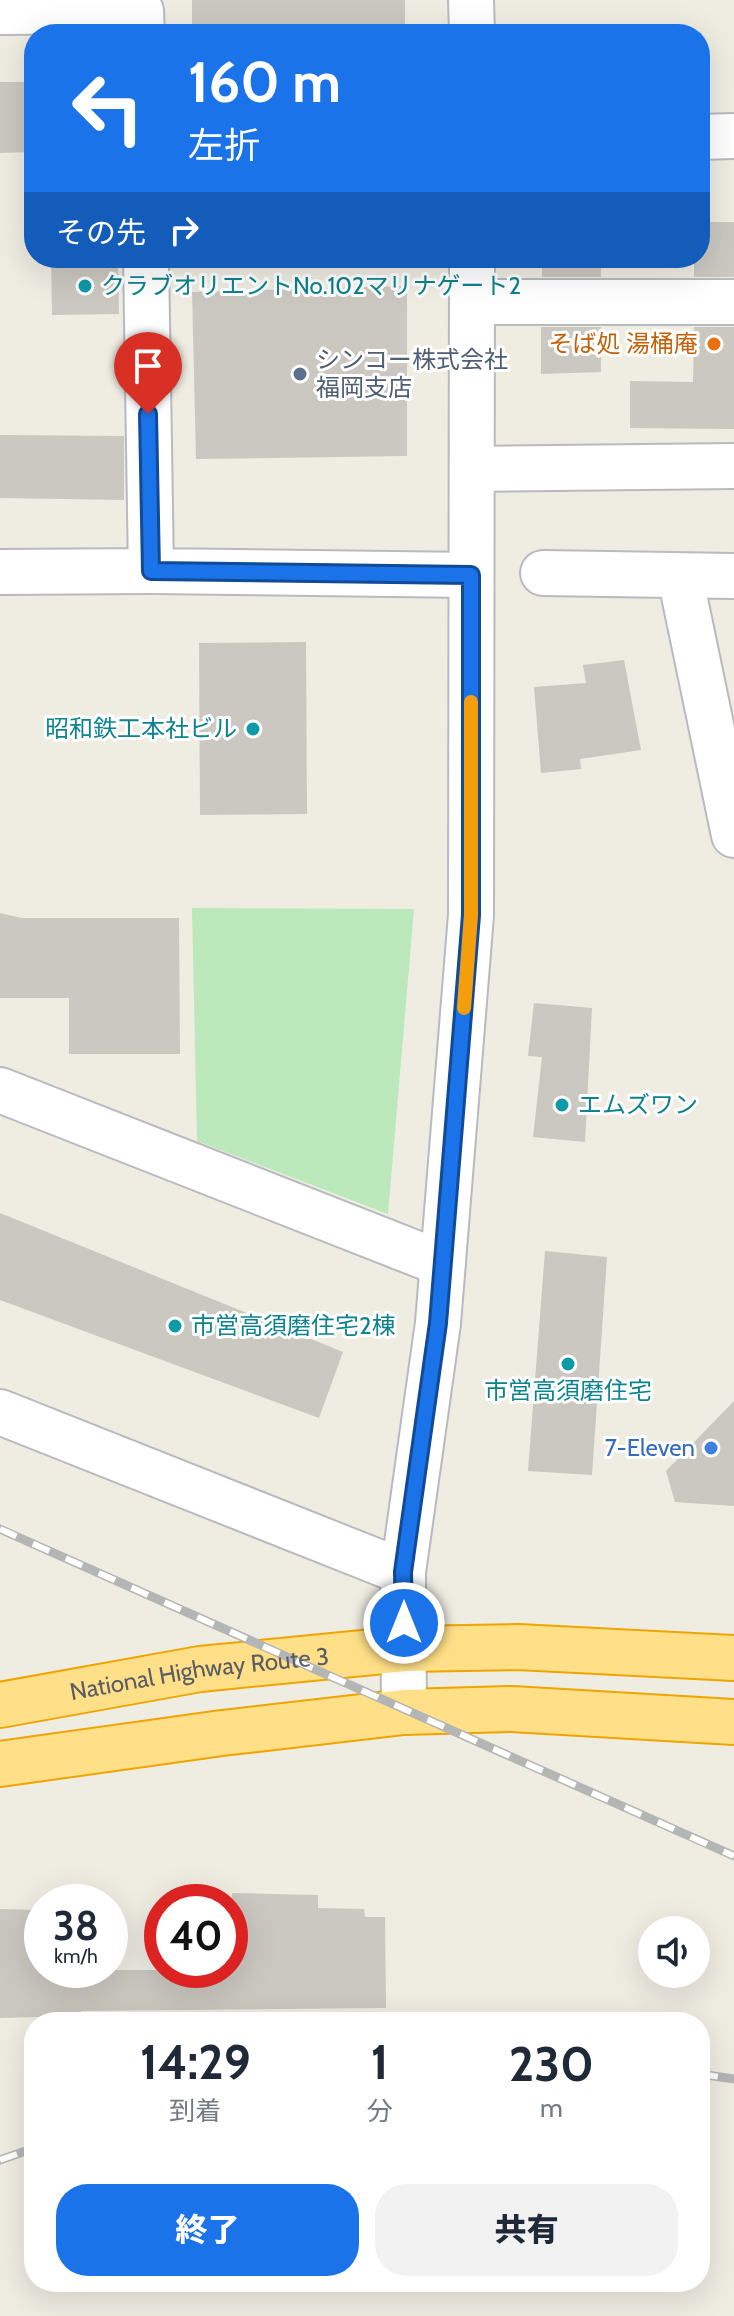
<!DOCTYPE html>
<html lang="ja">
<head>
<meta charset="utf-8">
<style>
	body { margin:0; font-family:Cabin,"Noto Sans JP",sans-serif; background:#f2f2f3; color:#1f2937; height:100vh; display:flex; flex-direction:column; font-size:30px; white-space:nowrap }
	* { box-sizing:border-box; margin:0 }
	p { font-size:26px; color:#747a83 }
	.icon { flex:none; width:44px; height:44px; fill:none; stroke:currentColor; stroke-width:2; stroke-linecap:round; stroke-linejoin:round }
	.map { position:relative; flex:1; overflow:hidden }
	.sheet { position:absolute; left:24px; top:2012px; width:686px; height:280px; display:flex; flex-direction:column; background:#fff; border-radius:32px; box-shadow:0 8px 32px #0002 }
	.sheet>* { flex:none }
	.guide { position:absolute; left:24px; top:24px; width:686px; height:244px; border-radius:32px; box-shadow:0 8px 32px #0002; background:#1a73e8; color:#fff; overflow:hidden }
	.fabs { position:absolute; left:638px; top:1916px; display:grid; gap:16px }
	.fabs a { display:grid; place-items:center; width:72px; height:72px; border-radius:50%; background:#fff; box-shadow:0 8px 32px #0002; font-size:40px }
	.speed { position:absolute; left:24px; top:1884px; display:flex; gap:16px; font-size:40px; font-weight:700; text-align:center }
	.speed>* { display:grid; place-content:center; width:104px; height:104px; border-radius:50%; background:#fff; box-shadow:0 8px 32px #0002; line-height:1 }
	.speed small { font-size:20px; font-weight:400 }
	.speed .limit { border:12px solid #d22; background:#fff; color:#111 }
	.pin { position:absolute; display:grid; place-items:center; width:68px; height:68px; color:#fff; margin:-82px -34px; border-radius:50% 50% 50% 0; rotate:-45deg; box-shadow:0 0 8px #0007 }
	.pin .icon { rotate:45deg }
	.me { position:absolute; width:88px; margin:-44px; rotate:0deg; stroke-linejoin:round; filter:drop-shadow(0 0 6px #0008) }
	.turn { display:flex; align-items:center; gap:28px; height:168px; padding:0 32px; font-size:36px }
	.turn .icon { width:104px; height:104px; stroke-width:2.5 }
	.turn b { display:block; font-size:56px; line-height:68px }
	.then { display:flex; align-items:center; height:76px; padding:0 32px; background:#0003; gap:16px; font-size:30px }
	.eta { display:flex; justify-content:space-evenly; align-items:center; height:136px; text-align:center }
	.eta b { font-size:48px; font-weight:800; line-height:56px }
	.cta { display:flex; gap:16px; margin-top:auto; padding:16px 32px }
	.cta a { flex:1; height:92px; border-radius:32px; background:#1a73e8; color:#fff; font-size:32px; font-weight:800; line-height:92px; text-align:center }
	.cta a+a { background:#f2f2f3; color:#1f2937 }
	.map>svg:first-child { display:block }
	.green { fill:#bce9bb }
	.building { fill:#cbc8c1 }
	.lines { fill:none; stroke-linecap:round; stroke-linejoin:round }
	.minor-casing { stroke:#b7babf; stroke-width:48 }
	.highway-casing { stroke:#f0a400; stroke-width:48 }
	.minor { stroke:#fff; stroke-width:44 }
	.highway { stroke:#ffe088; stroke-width:44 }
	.rail-casing { stroke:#b4b5b5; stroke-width:9 }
	.rail { stroke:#fff; stroke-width:6; stroke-dasharray:18; stroke-linecap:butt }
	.route-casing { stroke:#114b97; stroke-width:20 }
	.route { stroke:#1a73e8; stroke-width:14 }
	.slow { stroke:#f59e0b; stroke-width:14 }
	.culture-dot { fill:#0f9aa8; stroke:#fff; stroke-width:3 }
	.food-dot { fill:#e8710a; stroke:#fff; stroke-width:3 }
	.service-dot { fill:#5c6f8a; stroke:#fff; stroke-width:3 }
	.shop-dot { fill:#3f7fe0; stroke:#fff; stroke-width:3 }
	.labels { text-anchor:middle; stroke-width:6; stroke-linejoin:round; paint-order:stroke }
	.culture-label { font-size:24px; fill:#0d838f; stroke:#fff; text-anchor:start }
	.food-label { font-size:24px; fill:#c56008; stroke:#fff; text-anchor:end }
	.service-label { font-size:24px; fill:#4e5e75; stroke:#fff; text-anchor:start }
	.shop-label { font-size:24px; fill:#366cbe; stroke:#fff; text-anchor:end }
	.street-label { font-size:24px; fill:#5a5e64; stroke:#fff }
</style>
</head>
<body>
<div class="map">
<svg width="734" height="2316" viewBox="0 0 734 2316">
	<rect width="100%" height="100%" fill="#efece2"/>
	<path class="green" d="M192 908 414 909 388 1214 197 1141Z"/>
	<path class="building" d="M192 0H405V34H192Z
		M0 82H34V152L0 153Z
		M700 222H734V277H694V258H700Z
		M51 258H118L119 314 52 315Z
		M542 258H601V277H542Z
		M407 286V456L196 459 192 292Z
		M541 327H601V372L541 374Z
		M694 327H734V429L630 428V381L693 382Z
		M0 435 124 436V500L0 498Z
		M306 642 307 814 200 815 199 643Z
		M624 660 641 750 580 759 581 769 541 773 534 687 586 683 583 665Z
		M0 913 21 918H179L180 1054H69V998H0Z
		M534 1003 592 1008 585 1142 533 1137 542 1057 528 1056Z
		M0 1213 343 1352 319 1418 0 1300Z
		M545 1251 607 1257 592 1475 528 1471Z
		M734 1401V1506L675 1502 666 1471Z
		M232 1893 318 1895V1908L364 1909 365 1917H385L386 2008 81 2011V2016L0 2018V1909L42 1910V1970H230Z"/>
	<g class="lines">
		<defs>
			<path id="minor" d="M471 0 472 34
				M0 12 141 11 142 34
				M700 137 734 136
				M146 258 151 571
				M472 302H734
				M472 469 734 466
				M0 572 151 571 471 575
				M543 573 734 576
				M680 576 734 835
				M0 1090 443 1264
				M0 1412 403 1572
				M404 1712 403 1572 438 1323 471 915 472 258"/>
			<g id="highway">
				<path id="s1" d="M0 1705 200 1669 404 1649 518 1647 734 1658"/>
				<path d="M0 1764 222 1733 404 1712 512 1709 734 1722"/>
			</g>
		</defs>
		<use href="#minor" class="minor-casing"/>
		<use href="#highway" class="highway-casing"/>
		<use href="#minor" class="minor"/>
		<use href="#highway" class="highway"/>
		<defs>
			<path id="rail" d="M0 1529 734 1856
				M700 2074 734 2079
				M0 2160 34 2148"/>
		</defs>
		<use href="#rail" class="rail-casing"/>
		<use href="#rail" class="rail"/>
	</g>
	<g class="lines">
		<defs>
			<path id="route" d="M148 414 151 571 471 575V915L438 1323 403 1572 404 1623"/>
		</defs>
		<use href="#route" class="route-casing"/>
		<use href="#route" class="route"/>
		<path class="slow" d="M464 1008 471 915V702"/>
	</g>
	<g class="culture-dot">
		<circle cx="85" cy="286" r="8"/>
		<circle cx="253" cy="729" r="8"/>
		<circle cx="562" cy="1105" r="8"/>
		<circle cx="175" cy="1326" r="8"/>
		<circle cx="568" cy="1364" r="8"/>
	</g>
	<circle class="food-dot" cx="714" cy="344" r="8"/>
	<circle class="service-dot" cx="300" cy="374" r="8"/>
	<circle class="shop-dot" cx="711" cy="1448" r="8"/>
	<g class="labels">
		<g class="culture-label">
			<text x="101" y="294">クラブオリエントNo.102マリナゲート2</text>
			<text x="237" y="737" text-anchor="end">昭和鉄工本社ビル</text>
			<text x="578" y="1113">エムズワン</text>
			<text x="191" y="1334">市営高須磨住宅2棟</text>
			<text x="568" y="1399" text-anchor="middle">市営高須磨住宅</text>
		</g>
		<g class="food-label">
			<text x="698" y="352">そば処 湯桶庵</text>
		</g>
		<g class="service-label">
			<text x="316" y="368">シンコー株式会社<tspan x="316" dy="28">福岡支店</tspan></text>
		</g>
		<g class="shop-label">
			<text x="695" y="1456">7-Eleven</text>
		</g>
		<g class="street-label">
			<text dy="8" stroke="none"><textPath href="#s1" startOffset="202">National Highway Route 3</textPath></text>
		</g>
	</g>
</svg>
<div class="fabs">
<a><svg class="icon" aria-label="sound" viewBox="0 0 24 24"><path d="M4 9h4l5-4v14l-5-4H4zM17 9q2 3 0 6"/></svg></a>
</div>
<div class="speed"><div>38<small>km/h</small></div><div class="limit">40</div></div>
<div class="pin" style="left:148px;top:414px;background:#d93025"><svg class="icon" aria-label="arrive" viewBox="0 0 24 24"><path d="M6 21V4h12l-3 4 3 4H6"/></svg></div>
<svg class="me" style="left:404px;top:1623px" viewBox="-20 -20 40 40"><circle r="17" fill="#1a73e8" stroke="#fff" stroke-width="3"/><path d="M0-11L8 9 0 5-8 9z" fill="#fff"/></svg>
<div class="guide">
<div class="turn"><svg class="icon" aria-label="left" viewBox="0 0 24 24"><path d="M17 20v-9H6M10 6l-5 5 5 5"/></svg><div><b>160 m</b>左折</div></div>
<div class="then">その先<svg class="icon" aria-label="right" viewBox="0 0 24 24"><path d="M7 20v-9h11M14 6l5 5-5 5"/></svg></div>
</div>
<section class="sheet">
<div class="eta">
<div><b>14:29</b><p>到着</p></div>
<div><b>1</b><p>分</p></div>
<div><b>230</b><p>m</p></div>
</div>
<div class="cta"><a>終了</a><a>共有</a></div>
</section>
</div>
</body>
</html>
